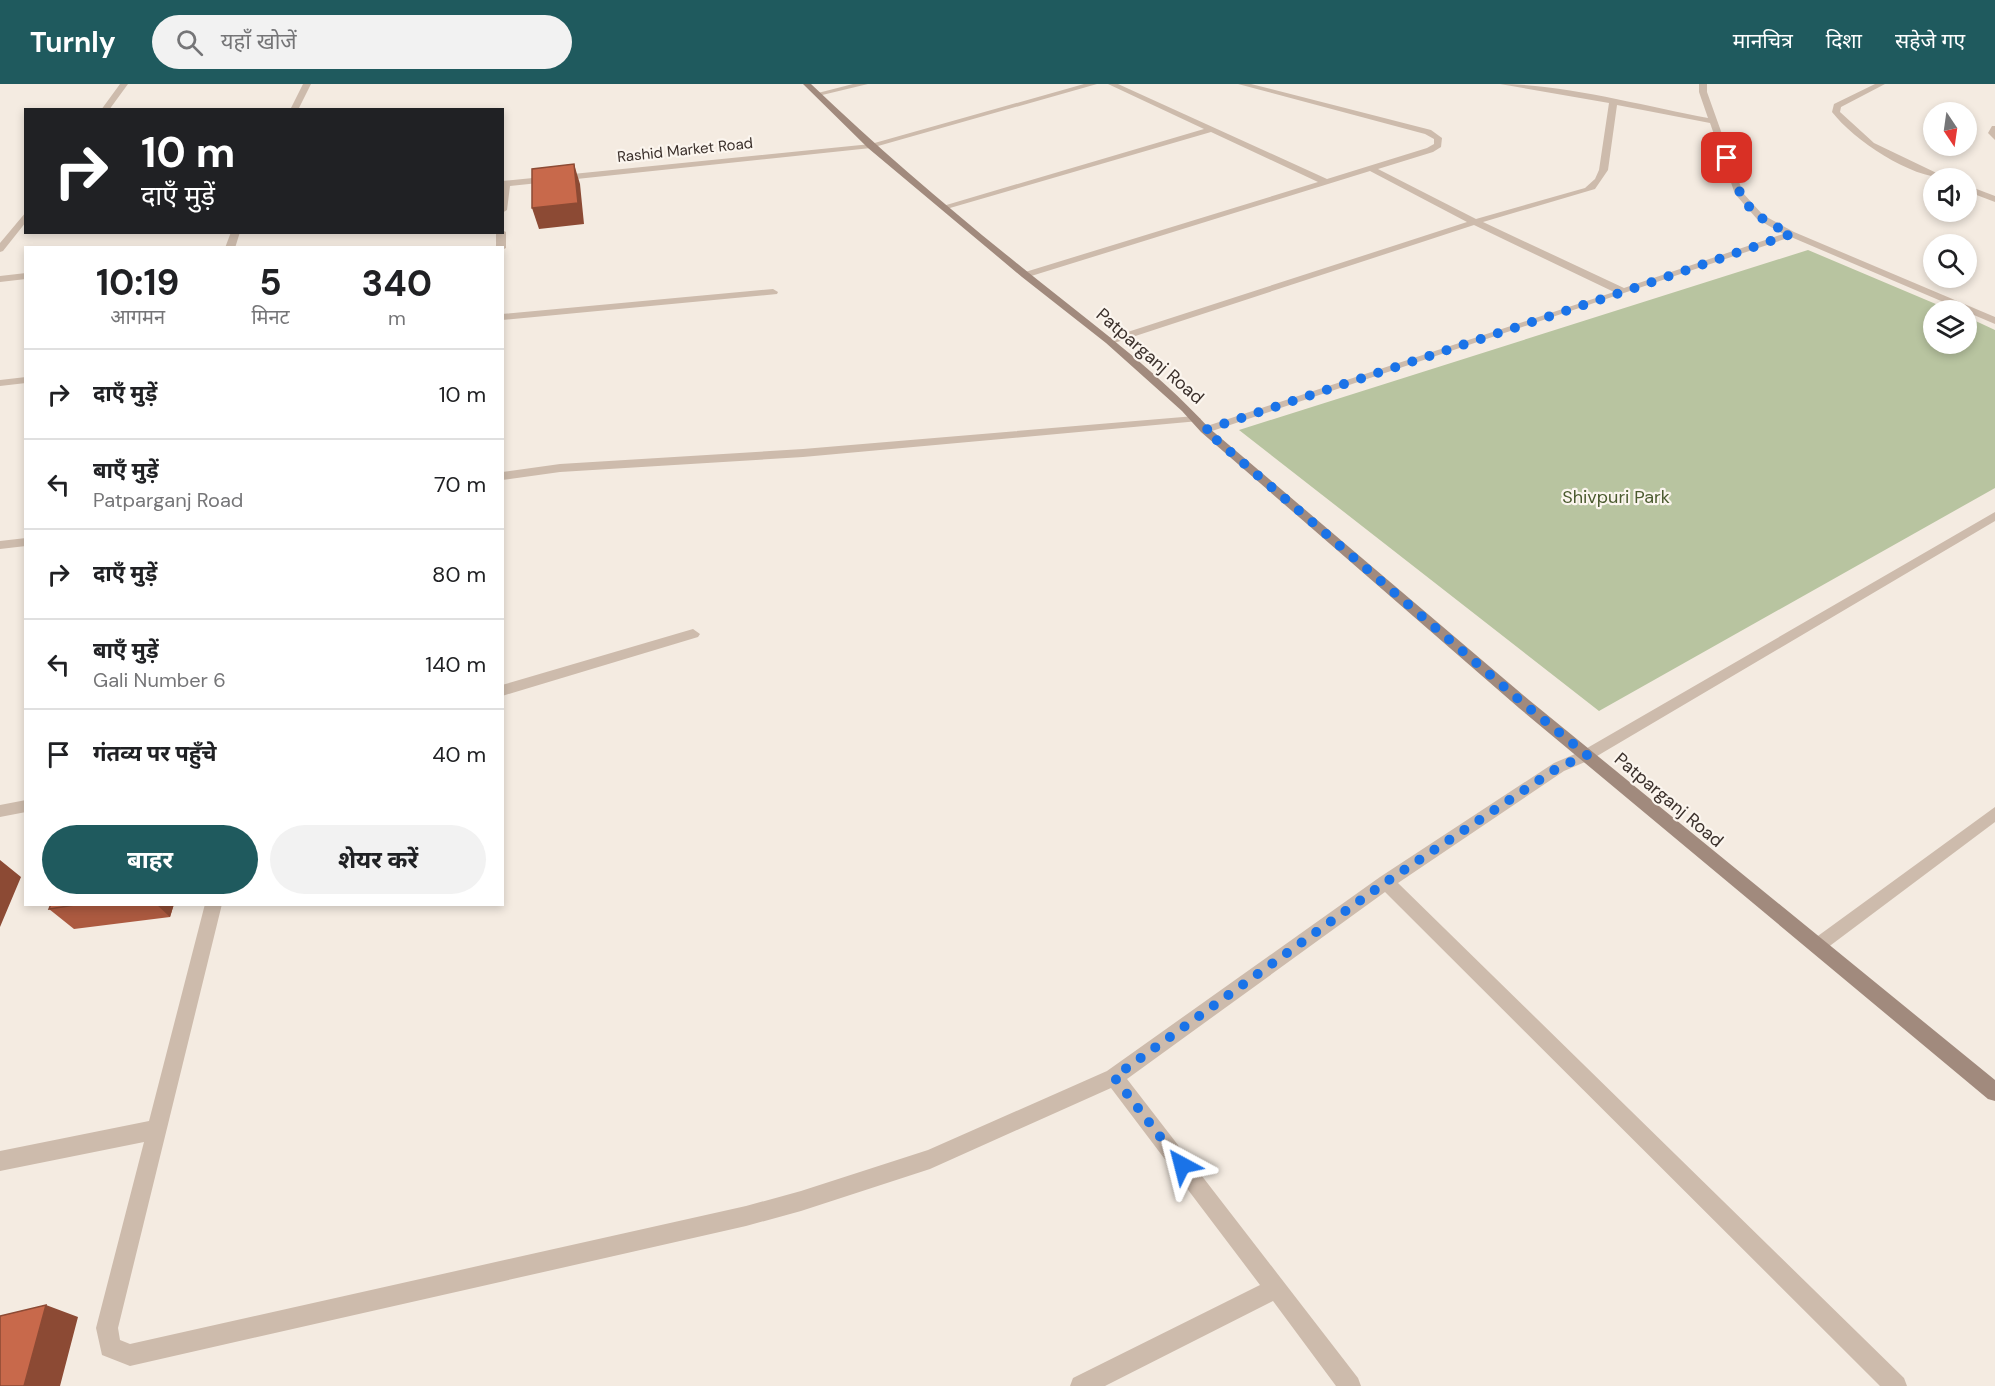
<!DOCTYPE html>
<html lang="hi">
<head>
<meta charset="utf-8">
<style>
	body { margin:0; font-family:"DM Sans","Noto Sans Devanagari",sans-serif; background:#f2f2f2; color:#202124; height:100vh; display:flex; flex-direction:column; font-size:22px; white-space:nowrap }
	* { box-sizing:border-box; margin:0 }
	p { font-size:20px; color:#757577 }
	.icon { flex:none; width:33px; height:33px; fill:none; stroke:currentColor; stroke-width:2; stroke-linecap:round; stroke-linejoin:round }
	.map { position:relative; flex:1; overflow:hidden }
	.drawer { position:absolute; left:24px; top:162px; width:480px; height:660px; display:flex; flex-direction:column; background:#fff; border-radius:0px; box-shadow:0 3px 9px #0003 }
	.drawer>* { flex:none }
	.guide { position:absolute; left:24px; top:24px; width:480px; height:126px; border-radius:0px; box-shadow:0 3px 9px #0003; background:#202124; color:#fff; overflow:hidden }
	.needle { width:39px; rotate:167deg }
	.tools { position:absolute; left:1923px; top:18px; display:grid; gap:12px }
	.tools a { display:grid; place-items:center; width:54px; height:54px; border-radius:50%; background:#fff; box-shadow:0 3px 9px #0003; font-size:30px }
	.pin { position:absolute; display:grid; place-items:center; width:51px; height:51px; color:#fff; margin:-26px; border-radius:12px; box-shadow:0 3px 9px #0006 }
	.me { position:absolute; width:66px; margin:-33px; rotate:322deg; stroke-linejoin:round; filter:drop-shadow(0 0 4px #0008) }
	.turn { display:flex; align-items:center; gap:21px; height:126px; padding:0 18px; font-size:27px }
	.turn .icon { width:78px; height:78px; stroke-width:2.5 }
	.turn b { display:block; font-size:42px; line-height:51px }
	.eta { display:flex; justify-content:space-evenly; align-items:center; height:102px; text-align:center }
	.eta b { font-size:36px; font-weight:700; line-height:42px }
	.action { display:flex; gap:12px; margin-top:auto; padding:12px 18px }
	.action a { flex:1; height:69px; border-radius:36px; background:#1f5a5e; color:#fff; font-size:24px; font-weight:700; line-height:69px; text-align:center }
	.action a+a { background:#f2f2f2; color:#202124 }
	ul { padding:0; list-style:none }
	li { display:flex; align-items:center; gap:18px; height:90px; padding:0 18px; border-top:2px solid #e0e0e0 }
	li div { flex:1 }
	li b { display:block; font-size:22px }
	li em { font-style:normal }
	header { display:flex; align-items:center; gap:36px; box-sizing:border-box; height:84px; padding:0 30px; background:#1f5a5e; color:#fff }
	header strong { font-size:28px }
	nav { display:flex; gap:33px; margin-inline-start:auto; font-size:21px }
	.search { width:420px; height:54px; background:#f2f2f2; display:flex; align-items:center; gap:15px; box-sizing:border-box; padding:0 21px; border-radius:33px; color:#757577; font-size:22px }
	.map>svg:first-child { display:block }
	.green { fill:#b8c4a0 }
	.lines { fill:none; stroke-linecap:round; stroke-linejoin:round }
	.street { fill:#cdbbac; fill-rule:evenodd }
	.secondary { fill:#a18a7d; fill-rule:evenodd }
	.wall { fill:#ac5a40 }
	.shaded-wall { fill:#8c4a34 }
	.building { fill:#c8694b; stroke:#8c4a34; stroke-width:1.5 }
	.route { stroke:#1a73e8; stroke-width:10; stroke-dasharray:0 18 }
	.labels { text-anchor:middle; stroke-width:4.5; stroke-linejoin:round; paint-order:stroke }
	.far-street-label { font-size:15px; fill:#3b302b; stroke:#fbf5ee }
	.street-label { font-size:18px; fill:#3b302b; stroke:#fbf5ee }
	.park-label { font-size:18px; fill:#4a5a2e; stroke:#fbf5ee }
</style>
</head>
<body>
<header>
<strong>Turnly</strong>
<div class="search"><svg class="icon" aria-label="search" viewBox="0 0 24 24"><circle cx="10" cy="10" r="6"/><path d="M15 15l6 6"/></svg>यहाँ खोजें</div>
<nav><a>मानचित्र</a><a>दिशा</a><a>सहेजे गए</a></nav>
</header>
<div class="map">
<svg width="1995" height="1302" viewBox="0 0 1995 1302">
	<rect width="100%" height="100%" fill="#f4ebe1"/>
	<path class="green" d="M1808 166 1950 226H1934V260H1966L1967 233 1995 246V404L1599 627 1239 346Z"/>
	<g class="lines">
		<path class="street" d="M120 0H128L109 26H101Z
			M303 0H311L298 26H290Z
			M853 0H868L818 12 814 10Z
			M1084 0H1097L871 64 510 102 507 126 502 129V97L871 60Z
			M1108 0H1118L1327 95 1427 64 1434 60V55L1425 50 1238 0H1251L1431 46 1442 54 1441 63 1433 68 1378 85 1476 135 1585 104 1595 95 1599 86 1609 19 1500 0C1565 0 1644 22 1708 34L1699 8V0H1707V8L1743 109 1763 131 1794 148 1995 233V240L1791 153 1209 348H1201V344L1614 208 1474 141 1114 259H1106V255L1467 138 1370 87 1028 193H1022V189L1318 98 1211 48 943 126V122L1204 45ZM1617 21 1710 39 1735 110 1757 135 1783 150 1624 204 1483 138 1595 105 1608 86Z
			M1875 0H1885L1841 23 1840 28 1874 59 1947 94C1910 94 1854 56 1832 28L1834 20Z
			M1992 42H1995V56L1988 49Z
			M1966 101 1995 112V118L1966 107Z
			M26 128V138L3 167 0 168V159Z
			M502 146 506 148V164L502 166V164H496V148H502Z
			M231 148H240L235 164H225Z
			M26 189V195L0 198V192Z
			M773 205 778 208 777 210 502 236V230Z
			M26 293V299L0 302V296Z
			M1195 332 1201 335 1199 337 803 373 560 388 502 396V388L560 380 803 365Z
			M1995 428V437L1592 675 1564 687 1398 799 1904 1294 1907 1302H1880L1385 808 1127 995 1358 1294 1361 1302H1336L1273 1217 1105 1302H1070L1073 1294 1260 1201 1111 1004 930 1085 801 1127 746 1142 130 1282 102 1271 96 1244 144 1058 0 1087V1067L149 1037 205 820H222L118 1244 120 1256 130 1260 746 1122 801 1107 928 1066 1107 987 1380 793 1554 679 1582 667Z
			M26 454V462L0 465V457Z
			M693 545 700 550 698 553 502 612V601Z
			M26 716V728L0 733V721Z
			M1995 723V738L1823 867 1817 870 1811 867 1808 862 1811 857Z"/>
		<path class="secondary" d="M803 0H811C881 67 954 129 1029 189 1091 239 1155 285 1209 344L1529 616 1995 996V1017L1988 1015 1519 624 1201 348 1182 327 1106 259 1022 193 868 64Z"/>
	</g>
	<path class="wall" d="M51 820H174L170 833 74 845 49 825Z"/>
	<path class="shaded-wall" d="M574 80 580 100 584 140 539 145 532 124Z
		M0 776 21 793 0 843Z
		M156 820H174L170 833Z
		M46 1221 78 1233 60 1302H24Z"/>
	<path class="building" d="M574 80 578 119 532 124V85Z
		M51 820H81L49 825Z
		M46 1221 24 1302H0V1232Z"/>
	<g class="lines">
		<path class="route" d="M1182 1081 1114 993 1386 798 1559 683 1587 671 1524 620 1205 346 1623 208 1791 150C1746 129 1742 119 1727 74"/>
	</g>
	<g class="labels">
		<g class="far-street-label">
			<text transform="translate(685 66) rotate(-6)" y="5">Rashid Market Road</text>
		</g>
		<g class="street-label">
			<text transform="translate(1150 272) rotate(41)" y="6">Patparganj Road</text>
			<text transform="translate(1669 716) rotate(40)" y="6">Patparganj Road</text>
		</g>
		<g class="park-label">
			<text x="1616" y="419">Shivpuri Park</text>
		</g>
	</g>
</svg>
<div class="tools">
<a><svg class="needle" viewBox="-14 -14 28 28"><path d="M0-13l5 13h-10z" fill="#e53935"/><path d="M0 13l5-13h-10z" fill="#757577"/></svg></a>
<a><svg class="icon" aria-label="sound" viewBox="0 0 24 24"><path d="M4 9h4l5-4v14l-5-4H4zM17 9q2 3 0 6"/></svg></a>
<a><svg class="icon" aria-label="search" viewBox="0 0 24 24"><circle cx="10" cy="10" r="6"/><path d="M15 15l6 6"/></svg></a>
<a><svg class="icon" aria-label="layers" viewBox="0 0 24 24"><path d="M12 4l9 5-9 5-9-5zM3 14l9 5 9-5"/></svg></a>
</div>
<div class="pin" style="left:1727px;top:74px;background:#d93025"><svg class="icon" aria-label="arrive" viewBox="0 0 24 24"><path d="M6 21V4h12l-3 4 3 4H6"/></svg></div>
<svg class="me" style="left:1182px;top:1081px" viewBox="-20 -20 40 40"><path d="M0-17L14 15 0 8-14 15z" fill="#1a73e8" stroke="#fff" stroke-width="4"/></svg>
<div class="guide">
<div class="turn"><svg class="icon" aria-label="right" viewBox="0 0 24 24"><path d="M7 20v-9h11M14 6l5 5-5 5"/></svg><div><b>10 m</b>दाएँ मुड़ें</div></div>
</div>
<section class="drawer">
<div class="eta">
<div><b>10:19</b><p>आगमन</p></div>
<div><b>5</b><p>मिनट</p></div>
<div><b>340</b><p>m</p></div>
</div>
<ul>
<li><svg class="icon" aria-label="right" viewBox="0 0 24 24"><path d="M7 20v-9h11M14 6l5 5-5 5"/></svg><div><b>दाएँ मुड़ें</b></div><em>10 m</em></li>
<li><svg class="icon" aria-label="left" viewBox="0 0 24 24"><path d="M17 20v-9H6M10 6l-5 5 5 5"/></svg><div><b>बाएँ मुड़ें</b><p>Patparganj Road</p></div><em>70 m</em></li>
<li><svg class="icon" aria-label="right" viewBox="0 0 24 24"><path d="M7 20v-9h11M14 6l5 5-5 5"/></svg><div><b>दाएँ मुड़ें</b></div><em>80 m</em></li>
<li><svg class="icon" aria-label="left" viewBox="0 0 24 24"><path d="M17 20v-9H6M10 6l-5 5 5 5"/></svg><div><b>बाएँ मुड़ें</b><p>Gali Number 6</p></div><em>140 m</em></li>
<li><svg class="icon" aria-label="arrive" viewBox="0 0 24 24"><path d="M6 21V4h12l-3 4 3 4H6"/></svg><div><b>गंतव्य पर पहुँचे</b></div><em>40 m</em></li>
</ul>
<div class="action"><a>बाहर</a><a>शेयर करें</a></div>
</section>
</div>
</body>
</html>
